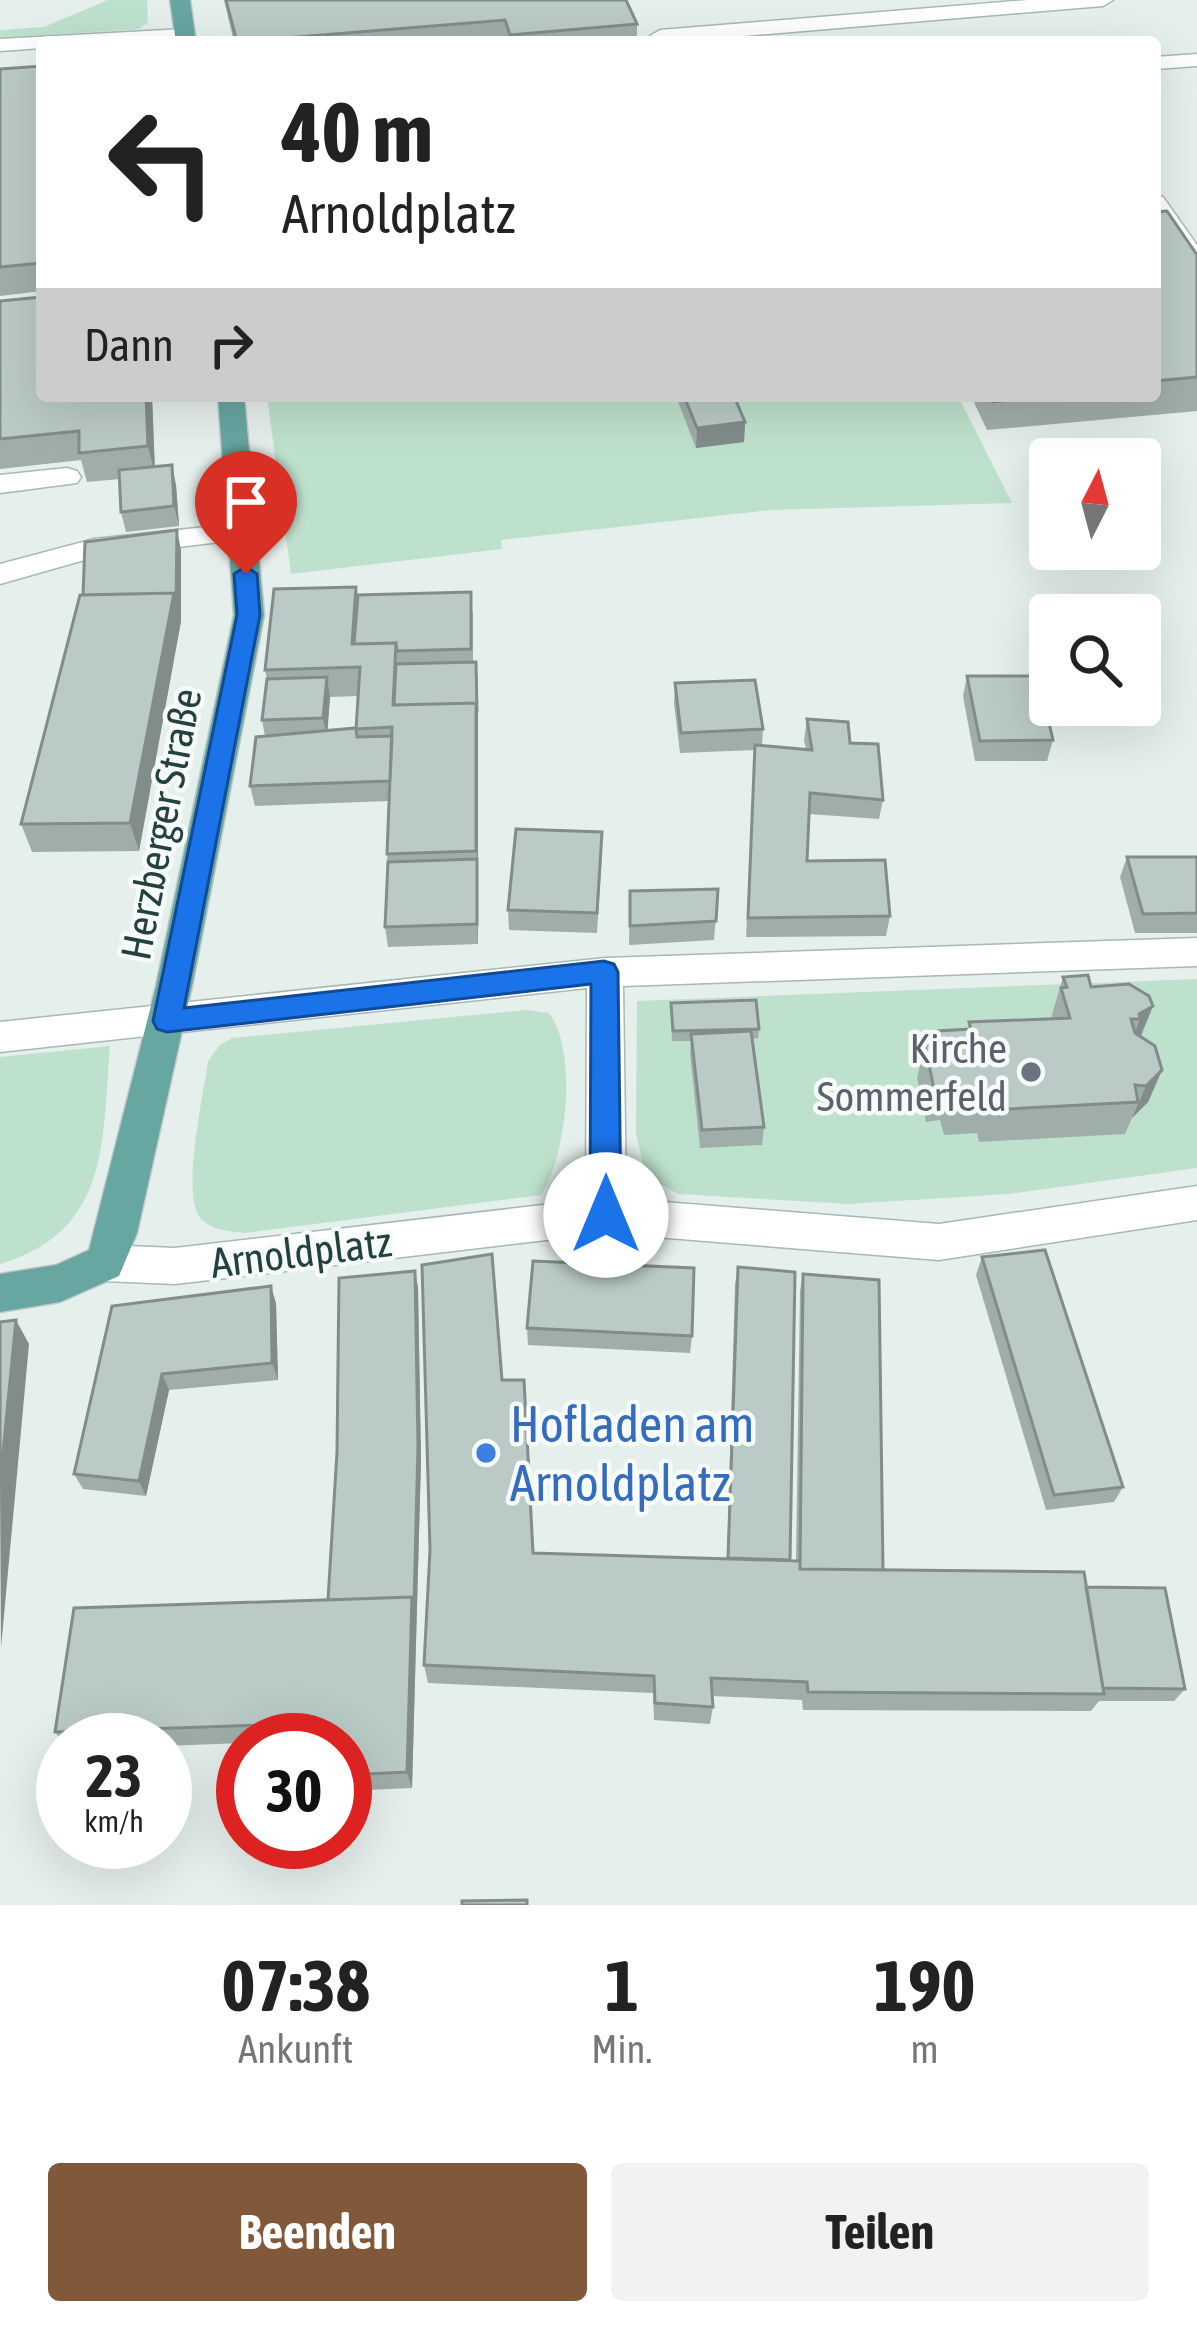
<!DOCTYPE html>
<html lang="de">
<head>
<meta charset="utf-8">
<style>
	body { margin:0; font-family:"Asap Condensed",sans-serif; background:#f2f2f2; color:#222; height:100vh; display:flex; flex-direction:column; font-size:45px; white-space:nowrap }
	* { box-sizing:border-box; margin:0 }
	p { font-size:39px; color:#767676 }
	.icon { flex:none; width:66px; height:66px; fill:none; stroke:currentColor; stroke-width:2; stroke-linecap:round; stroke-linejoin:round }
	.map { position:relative; height:1905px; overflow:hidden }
	.side { display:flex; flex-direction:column; background:#fff; flex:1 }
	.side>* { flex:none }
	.guide { position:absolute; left:36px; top:36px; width:1125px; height:366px; border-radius:12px; box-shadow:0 12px 48px #0002; background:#fff; color:#222; overflow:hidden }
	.needle { width:78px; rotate:6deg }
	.fabs { position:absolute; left:1029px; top:438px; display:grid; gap:24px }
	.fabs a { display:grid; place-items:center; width:132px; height:132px; border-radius:12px; background:#fff; box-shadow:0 12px 48px #0002; font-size:60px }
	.speed { position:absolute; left:36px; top:1713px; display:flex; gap:24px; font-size:60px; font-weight:700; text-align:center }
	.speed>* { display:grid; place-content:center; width:156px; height:156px; border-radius:50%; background:#fff; box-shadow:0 12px 48px #0002; line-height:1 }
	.speed small { font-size:30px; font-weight:400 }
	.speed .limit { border:18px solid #d22; background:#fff; color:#111 }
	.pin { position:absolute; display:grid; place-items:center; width:102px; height:102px; color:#fff; margin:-123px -51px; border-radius:50% 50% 50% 0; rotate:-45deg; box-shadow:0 0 12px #0007 }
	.pin .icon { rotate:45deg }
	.me { position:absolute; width:132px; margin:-66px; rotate:0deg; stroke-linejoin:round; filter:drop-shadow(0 0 9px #0008) }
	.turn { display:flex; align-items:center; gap:42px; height:252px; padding:0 48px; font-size:54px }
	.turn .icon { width:156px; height:156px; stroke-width:2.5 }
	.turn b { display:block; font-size:84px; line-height:102px }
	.then { display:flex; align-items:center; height:114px; padding:0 48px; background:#0003; gap:24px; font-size:45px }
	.eta { display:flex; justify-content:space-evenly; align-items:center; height:204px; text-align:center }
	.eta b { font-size:72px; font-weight:700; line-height:84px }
	.primary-button { display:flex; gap:24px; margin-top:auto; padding:24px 48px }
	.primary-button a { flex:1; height:138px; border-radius:12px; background:#82583b; color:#fff; font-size:48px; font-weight:700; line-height:138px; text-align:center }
	.primary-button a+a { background:#f2f2f2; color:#222 }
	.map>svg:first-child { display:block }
	.green { fill:#bee1cd }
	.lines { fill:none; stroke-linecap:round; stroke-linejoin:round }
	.minor-casing { stroke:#a7b8b5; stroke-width:3 }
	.major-casing { stroke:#c1cac9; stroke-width:3 }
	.minor { fill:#fff; fill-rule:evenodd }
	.major { fill:#68a6a1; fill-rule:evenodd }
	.wall { fill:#a0aeaa; fill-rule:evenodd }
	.shaded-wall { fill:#828d8b }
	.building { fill:#bacac6; stroke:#828d8b; stroke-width:3 }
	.route { fill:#1a73e8; stroke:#114b97; stroke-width:3 }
	.worship-dot { fill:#6b7280; stroke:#f6fbf9; stroke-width:4.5 }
	.shop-dot { fill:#3f7fe0; stroke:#f6fbf9; stroke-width:4.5 }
	.labels { text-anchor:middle; stroke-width:9; stroke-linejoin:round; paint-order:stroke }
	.street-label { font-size:42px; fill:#23423f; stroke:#f6fbf9 }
	.worship-label { font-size:42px; fill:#5b616d; stroke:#f6fbf9; text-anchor:end }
	.near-shop-label { font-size:51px; fill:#366cbe; stroke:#f6fbf9; text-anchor:start }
</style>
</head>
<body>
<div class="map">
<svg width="1197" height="1905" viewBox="0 0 1197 1905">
	<rect width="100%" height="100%" fill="#e5efec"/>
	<path class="green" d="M108 0H147L148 22 139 29 0 38V30L44 27Z
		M267 396H958L1012 503 771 510 501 540 502 549 291 574Z
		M1197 979V1168L1009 1194 848 1204 678 1194 646 1176 636 1134 637 1001Z
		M526 1010 549 1013C578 1051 567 1156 541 1195L245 1233C230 1231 213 1231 201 1219 180 1196 204 1093 208 1061L220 1045 232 1038Z
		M110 1046C102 1143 110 1231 0 1264V1057Z"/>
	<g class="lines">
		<defs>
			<path id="minor" d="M1028 0H1113L1103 6 671 42H651L650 36 660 30Z
				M184 29 194 35 191 39 42 42V48L0 51V39Z
				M1197 54V66L1155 69V57Z
				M1155 195 1163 197 1197 245V269L1188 267 1155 219Z
				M67 468 77 471 81 477 77 483 0 493V475Z
				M243 523 258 532 253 538 95 557 0 584V564L94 539Z
				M1197 938V966L623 986 626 1199 939 1224 1197 1186V1220L939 1260 606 1233 175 1284 104 1281 89 1276 83 1263 89 1250 104 1245 175 1248 586 1200 587 988 0 1052V1022L605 958Z"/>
			<path id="major" d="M170 0H190L196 42H176Z
				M218 396H244L264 615 192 986 137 1233 119 1276 60 1302 0 1312V1274L56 1265 89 1250 156 986 234 615Z"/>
		</defs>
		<use href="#minor" class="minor-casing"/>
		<use href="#major" class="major-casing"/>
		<use href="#minor" class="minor"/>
		<use href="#major" class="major"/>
	</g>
	<path class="wall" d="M224 0H626L637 24V42H234Z
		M42 66V291L0 296V69Z
		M1155 212 1197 255V411L987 430 971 396H1155Z
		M0 301 42 396H152L155 467 176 485 179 526 126 532 121 512 120 479 87 482 81 460 0 469Z
		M678 396H734L745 422 744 442 696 448 678 402Z
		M181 550V621L139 851 32 852 21 824Z
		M356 587 358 595 473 612V662H476L478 682V944L388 947 385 927 389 801 255 806 250 786 265 736 262 720 267 679 265 670ZM358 696 356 728 327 731 330 697Z
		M967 676 1053 740 1047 761H975L963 696Z
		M675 683 763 729 762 745 806 749 804 740 807 719 850 743 883 800 879 819 809 814 807 861 890 916 886 936 746 937 755 750 680 753 674 703Z
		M602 852 597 933 509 930 508 910Z
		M1127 857H1197V933H1135L1120 877Z
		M718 889 714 940 629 945 630 891Z
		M1063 977 1153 1006 1141 1037 1162 1070 1148 1102 1132 1118 1125 1134 979 1142 977 1133 944 1135 940 1120 926 1122 917 1078 925 1045H933L937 1031 968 1029 969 1022 1051 1018Z
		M671 1003 759 1029 758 1038 752 1039 764 1127 762 1145 700 1148 690 1053 691 1041H672Z
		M982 1257 1123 1487 1114 1502 1046 1510 976 1275Z
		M738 1267 790 1560H796L800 1291 803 1274 883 1570 1086 1587 1185 1689 1174 1701H1099L1091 1711 803 1710 802 1700 712 1696 713 1707 710 1724 654 1720 653 1693 428 1683 424 1665 503 1380 534 1553 727 1558 735 1284Z
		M415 1271 418 1288 421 1460 412 1788 345 1791V1740H243V1743L165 1746V1740H63V1742L55 1732 328 1600Z
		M276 1303 278 1380 169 1390 146 1496 83 1489 74 1474 112 1306Z
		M527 1328 692 1336 690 1353 528 1345Z"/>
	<path class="shaded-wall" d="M146 396H152L155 475 148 446Z
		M745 422 744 442 696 448 697 428Z
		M172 465 176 485 179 526 174 506Z
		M177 530 181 550V621L139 851 130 823Z
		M476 662 478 682V944L477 924Z
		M327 677 330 697 327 738 323 718Z
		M1153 1006 1139 1039 1130 1045 1140 1019 1139 1014Z
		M1162 1070 1148 1102 1132 1118 1146 1086Z
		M415 1271 418 1288 421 1460 412 1788 407 1772Z
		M271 1286 276 1303 278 1380 272 1363Z
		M16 1320 29 1344 1 1648 0 1483Z
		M162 1374 169 1390 146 1496 139 1481Z"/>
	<path class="building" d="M226 0H626L637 24 510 35 505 20 237 42Z
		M42 66V263L0 267V69Z
		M1167 211 1197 255V377L1155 381V212Z
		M42 297V396H146L148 446 79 453V431L0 439V301Z
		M684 396H734L745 422 697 428Z
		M990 396H1055L993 402Z
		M172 465 174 506 121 512 119 470Z
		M177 530 176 601 174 593 83 595 85 542Z
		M356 587 352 644 396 643 393 705 476 703V851L387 854 392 727 356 729 360 667 265 670 274 589Z
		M471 592V649L397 651 396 643 354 644 358 595Z
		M174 593 130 823 21 824 80 595Z
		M476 662 477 712 476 703 394 705 396 664Z
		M967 676H1038L1053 740 980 741Z
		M327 677 323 718 262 720 267 679Z
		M755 680 763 729 681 733 675 683Z
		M807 719 848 722 850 743 878 744 883 800 810 793 807 861 885 860 890 916 748 918 755 745 812 750Z
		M356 728 357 737 392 736 390 781 250 786 256 737Z
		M516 829 602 832 597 913 508 910Z
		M1127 857H1197V913L1143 914Z
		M477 859V924L385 927 388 862Z
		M718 889 716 921 630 926V891Z
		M1088 975 1091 987 1129 984 1149 996 1153 1006 1139 1014 1140 1019H1131L1135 1033 1155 1046 1162 1070 1146 1086 1135 1085 1138 1102 989 1110 986 1101 953 1103 949 1088 934 1089 925 1045H940L937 1031 971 1029 969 1022 1070 1018 1061 988 1067 987 1063 977Z
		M756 1000 759 1029 673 1031 671 1003Z
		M751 1031 764 1127 702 1130 691 1034Z
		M1045 1250 1123 1487 1054 1495 982 1257Z
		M492 1254 502 1380H524L533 1553 800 1561V1569L1084 1572 1104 1694 808 1692 807 1682 711 1678 713 1707 655 1703 654 1676 424 1665 430 1550 422 1265Z
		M533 1261 694 1268 692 1336 527 1328Z
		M738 1267 795 1272 790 1560 728 1558Z
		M415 1271 418 1445 414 1603 412 1597 328 1600 337 1452 339 1278Z
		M803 1274 879 1280 883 1570 800 1569Z
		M271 1286 272 1363 162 1374 139 1481 74 1474 112 1306Z
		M16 1320 0 1483V1322Z
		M1086 1587 1165 1588 1185 1689 1103 1688Z
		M412 1597 407 1772 345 1775V1740H318L319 1723 55 1732 74 1608Z
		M527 1900V1905H462V1901Z"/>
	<path class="route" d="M246 566 257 574 260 615 184 1008 604 961 614 964 618 972 621 1215 617 1225 606 1229 595 1225 590 1215 591 984 167 1032 157 1029 153 1021 237 615 234 574Z"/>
	<circle class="worship-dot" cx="1031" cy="1072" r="12"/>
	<circle class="shop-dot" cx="486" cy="1453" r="12"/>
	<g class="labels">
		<g class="street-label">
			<text transform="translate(161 824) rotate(-79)" y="15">Herzberger Straße</text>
			<text transform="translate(301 1252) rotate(-7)" y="15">Arnoldplatz</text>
		</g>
		<g class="worship-label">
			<text x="1007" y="1063">Kirche<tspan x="1007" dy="48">Sommerfeld</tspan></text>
		</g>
		<g class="near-shop-label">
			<text x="510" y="1442">Hofladen am<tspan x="510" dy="59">Arnoldplatz</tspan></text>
		</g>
	</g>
</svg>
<div class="fabs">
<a><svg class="needle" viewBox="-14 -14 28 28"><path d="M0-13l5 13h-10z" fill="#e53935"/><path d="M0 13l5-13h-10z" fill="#767676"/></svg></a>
<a><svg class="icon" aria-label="search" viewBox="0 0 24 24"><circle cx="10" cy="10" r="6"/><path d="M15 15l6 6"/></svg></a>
</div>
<div class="speed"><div>23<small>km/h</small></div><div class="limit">30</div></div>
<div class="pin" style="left:246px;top:574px;background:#d93025"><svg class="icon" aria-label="arrive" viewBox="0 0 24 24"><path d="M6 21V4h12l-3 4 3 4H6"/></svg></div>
<svg class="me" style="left:606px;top:1215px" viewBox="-20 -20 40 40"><circle r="19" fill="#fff"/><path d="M0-13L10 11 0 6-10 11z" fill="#1a73e8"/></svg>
<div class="guide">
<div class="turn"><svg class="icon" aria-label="left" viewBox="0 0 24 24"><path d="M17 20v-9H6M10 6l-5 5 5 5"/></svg><div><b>40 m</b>Arnoldplatz</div></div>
<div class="then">Dann<svg class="icon" aria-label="right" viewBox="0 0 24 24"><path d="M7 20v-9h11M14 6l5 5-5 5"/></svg></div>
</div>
</div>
<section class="side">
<div class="eta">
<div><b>07:38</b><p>Ankunft</p></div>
<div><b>1</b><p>Min.</p></div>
<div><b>190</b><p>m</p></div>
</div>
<div class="primary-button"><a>Beenden</a><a>Teilen</a></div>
</section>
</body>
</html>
